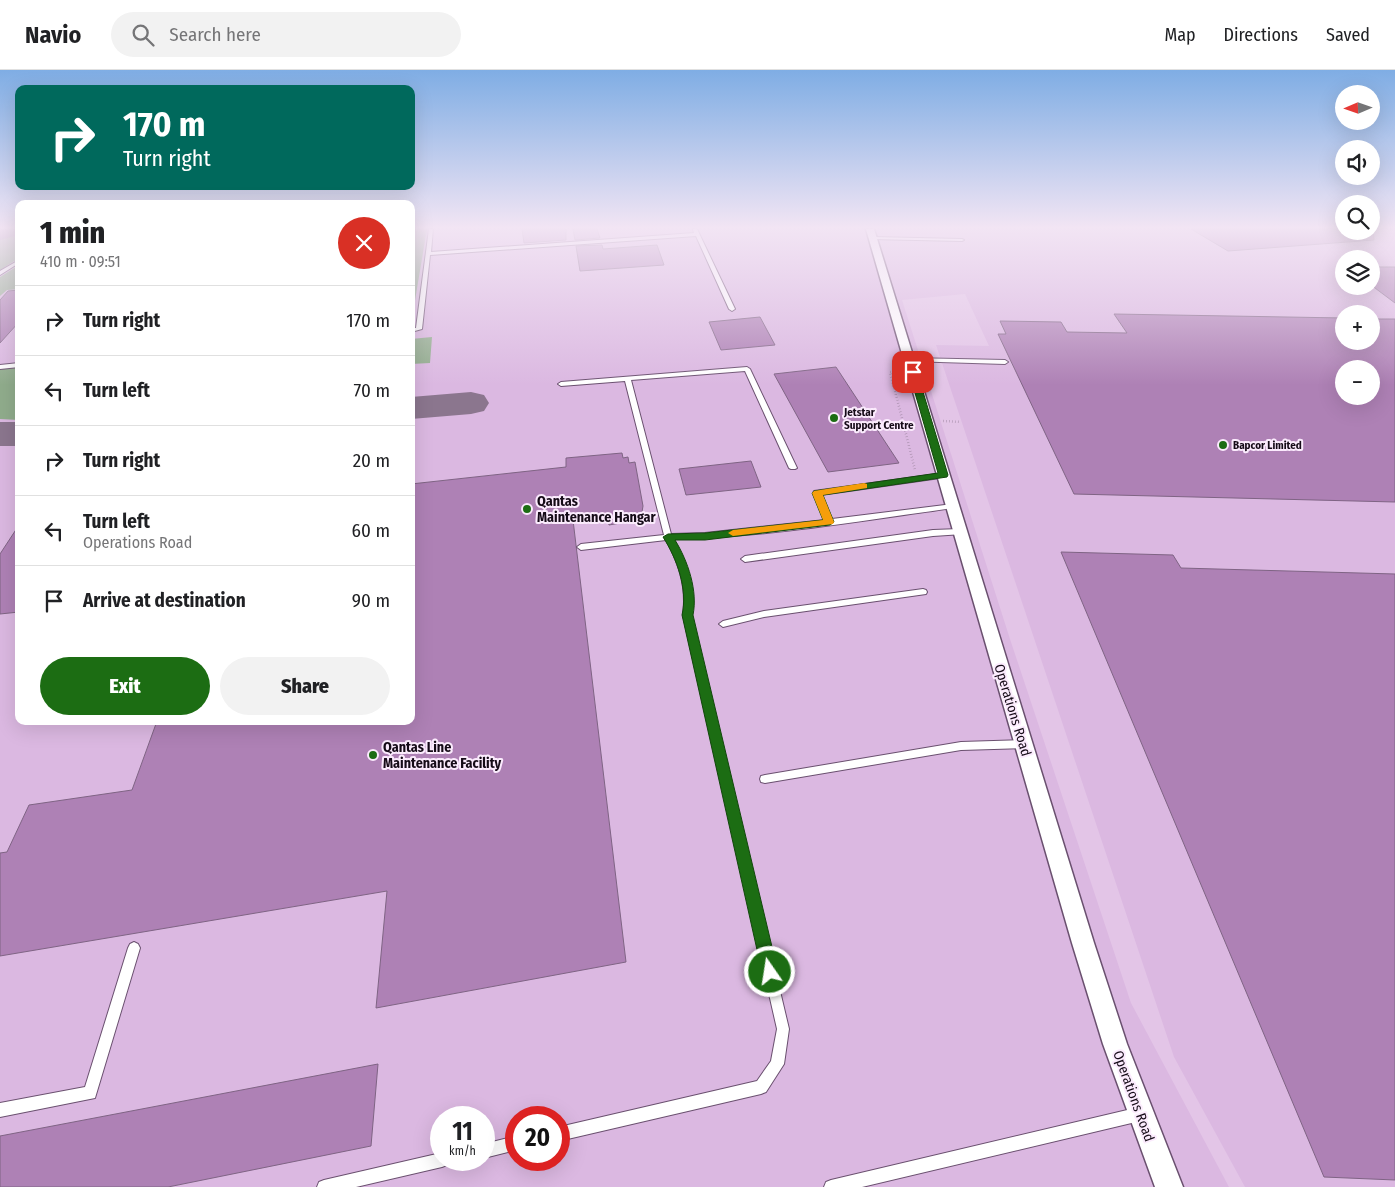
<!DOCTYPE html>
<html lang="en">
<head>
<meta charset="utf-8">
<style>
	body { margin:0; font-family:"Fira Sans Condensed",sans-serif; background:#f2f2f2; color:#202124; height:100vh; display:flex; flex-direction:column; font-size:19px; white-space:nowrap }
	* { box-sizing:border-box; margin:0 }
	p { font-size:16px; color:#757577 }
	.icon { flex:none; width:28px; height:28px; fill:none; stroke:currentColor; stroke-width:2; stroke-linecap:round; stroke-linejoin:round }
	.map { position:relative; flex:1; overflow:hidden }
	.panel { position:absolute; left:15px; top:130px; width:400px; height:525px; display:flex; flex-direction:column; background:#fff; border-radius:10px; box-shadow:0 5px 20px #0002 }
	.panel>* { flex:none }
	.guide { position:absolute; left:15px; top:15px; width:400px; height:105px; border-radius:10px; box-shadow:0 5px 20px #0002; background:#00695c; color:#fff; overflow:hidden }
	.needle { width:32px; rotate:268deg }
	.tools { position:absolute; left:1335px; top:15px; display:grid; gap:10px }
	.tools a { display:grid; place-items:center; width:45px; height:45px; border-radius:50%; background:#fff; box-shadow:0 5px 20px #0002; font-size:25px }
	.speed { position:absolute; left:430px; top:1036px; display:flex; gap:10px; font-size:25px; font-weight:700; text-align:center }
	.speed>* { display:grid; place-content:center; width:65px; height:65px; border-radius:50%; background:#fff; box-shadow:0 5px 20px #0002; line-height:1 }
	.speed small { font-size:12px; font-weight:400 }
	.speed .limit { border:8px solid #d22; background:#fff; color:#111 }
	.pin { position:absolute; display:grid; place-items:center; width:42px; height:42px; color:#fff; margin:-21px; border-radius:10px; box-shadow:0 2px 8px #0006 }
	.me { position:absolute; width:55px; margin:-28px; rotate:347deg; stroke-linejoin:round; filter:drop-shadow(0 0 4px #0008) }
	.turn { display:flex; align-items:center; gap:18px; height:105px; padding:0 25px; font-size:22px }
	.turn .icon { width:65px; height:65px; stroke-width:2.5 }
	.turn b { display:block; font-size:35px; line-height:42px }
	.round { display:grid; place-items:center; flex:none; width:52px; height:52px; border-radius:26px; background:#f2f2f2 }
	.overview { display:flex; align-items:center; justify-content:space-between; height:85px; padding:0 25px }
	h1 { font-size:30px; font-weight:800; line-height:38px }
	.action { display:flex; gap:10px; margin-top:auto; padding:10px 25px }
	.action a { flex:1; height:58px; border-radius:30px; background:#1c6d13; color:#fff; font-size:20px; font-weight:800; line-height:58px; text-align:center }
	.action a+a { background:#f2f2f2; color:#202124 }
	ul { padding:0; list-style:none }
	li { display:flex; align-items:center; gap:15px; height:70px; padding:0 25px; border-top:1px solid #e0e0e0 }
	li div { flex:1 }
	li b { display:block; font-size:19px }
	li em { font-style:normal }
	header { display:flex; align-items:center; gap:30px; box-sizing:border-box; height:70px; padding:0 25px; background:#fff; border-bottom:1px solid #e0e0e0 }
	header strong { font-size:24px }
	nav { display:flex; gap:28px; margin-inline-start:auto; font-size:18px }
	.search { width:350px; height:45px; background:#f2f2f2; display:flex; align-items:center; gap:12px; box-sizing:border-box; padding:0 18px; border-radius:28px; color:#757577; font-size:19px }
	.map>svg:first-child { display:block }
	.built { fill:#dbb8e1; fill-rule:evenodd }
	.green { fill:#90ac8c }
	.lines { fill:none; stroke-linecap:round; stroke-linejoin:round }
	.taxiway { fill:#8b768e; fill-rule:evenodd }
	.building { fill:#ae81b5; stroke:#7f6484; fill-rule:evenodd }
	.lane-casing { stroke:#6a506f; stroke-width:2 }
	.street-casing { stroke:#6a506f; stroke-width:3 }
	.path { stroke:#9c859f; stroke-width:2.5; stroke-dasharray:0.5 2.5; stroke-linecap:butt }
	.lane { fill:#fff; fill-rule:evenodd }
	.street { fill:#fff; fill-rule:evenodd }
	.route { fill:#1c6d13; stroke:#12470c }
	.slow { fill:#f59e0b }
	.poi-dot { fill:#1c6d13; stroke:#fbebfd; stroke-width:2 }
	.labels { text-anchor:middle; stroke-width:4; stroke-linejoin:round; paint-order:stroke }
	.far-poi-label { font-size:11px; font-weight:bold; fill:#150b17; stroke:#fbebfd; text-anchor:start }
	.poi-label { font-size:14px; font-weight:bold; fill:#150b17; stroke:#fbebfd; text-anchor:start }
	.street-label { font-size:14px; fill:#150b17; stroke:#fbebfd }
</style>
</head>
<body>
<header>
<strong>Navio</strong>
<div class="search"><svg class="icon" aria-label="search" viewBox="0 0 24 24"><circle cx="10" cy="10" r="6"/><path d="M15 15l6 6"/></svg>Search here</div>
<nav><a>Map</a><a>Directions</a><a>Saved</a></nav>
</header>
<div class="map">
<svg width="1395" height="1117" viewBox="0 0 1395 1117">
	<rect width="100%" height="100%" fill="#e3c5e7"/>
	<path class="built" d="M0 159H19V651H411V159H1344V161H1371V159H1395V1117H1245L1174 987 936 275 989 276 965 224 902 230 1009 566 1131 933 1229 1117H0ZM1344 189H1371V216H1344ZM1344 244H1371V271H1344ZM1344 299H1371V326H1344ZM441 1048H484V1090H441ZM516 1048H559V1090H516Z"/>
	<path class="green" d="M411 159H427L411 254Z
		M19 163V188L0 200V168Z
		M19 195V219L7 220 0 226V207Z
		M432 267 430 293 411 294V269Z
		M19 297V350L0 349V299Z"/>
	<g class="lines">
		<path class="taxiway" d="M0 159H19V165L0 170Z
			M471 322 484 325 489 333 484 341 471 344 411 349V327Z
			M0 352H19V376H0Z"/>
	</g>
	<path class="building" d="M522 159H566V170L524 173Z
		M573 159H597L600 168 575 170Z
		M1191 159H1344V161H1371V159H1373L1374 170 1228 181Z
		M602 175 603 179 657 175 664 195 580 201 576 176Z
		M1371 197H1395V233L1371 215Z
		M19 220V252L0 273V230L8 221Z
		M1114 244 1344 248V271H1371V249H1395V432L1074 424 998 264H1006L1000 251 1061 252 1067 262 1127 263ZM1344 299H1371V326H1344Z
		M760 247 775 275 721 280 709 252Z
		M836 297 899 393 828 402 774 304Z
		M622 383 623 388 628 387 629 393 635 392 643 436 642 442 635 449 626 452 609 455 607 446 573 450 626 892 376 938 387 821 0 886V783L7 782 29 735 132 720 157 651H411V414L566 397V388Z
		M751 391 761 417 686 425 679 399Z
		M19 455V542L0 544V484Z
		M1061 482 1173 485 1181 498 1395 504V1110L1324 1107Z
		M378 994 371 1076 168 1117H0V1066Z"/>
	<g class="lines">
		<defs>
			<path id="lane" d="M429 159H433L431 182 694 163 693 159H697L735 239 732 241 729 239 696 166 430 185 422 259 411 262V258H416Z
				M873 167 962 169 964 170 962 171 871 169V168Z
				M19 190V193L0 205V201Z
				M909 288 1005 290 1008 292 1005 294 907 291 906 290Z
				M19 293V297L0 299V295Z
				M747 297 750 299 797 398 795 399H791L789 398 745 301 631 310 671 464 705 463 825 450 813 423 814 421 944 403H947V407L821 425 832 449 953 434 957 436 953 438C860 451 767 467 673 469 687 493 695 518 691 545L789 959 784 994 766 1022 761 1024 559 1071V1057L757 1011 771 991 777 959 683 545C687 518 679 493 666 470L581 480 577 477 581 474 664 465 625 311 561 316 558 314 561 312Z
				M960 459 964 462 963 464 933 466 745 492 741 489 745 486 933 460Z
				M923 519 926 520 927 522 926 524 764 547 723 557 719 554 723 551 764 541Z
				M1024 670 1028 671 1029 674 1028 677 1024 678 961 680 765 713 761 712 760 709 761 706 765 705 961 672Z
				M134 872 138 874 140 878 95 1028 0 1047V1033L85 1017 128 878 130 874Z
				M1140 1037 1145 1039 1147 1044 1145 1049 1140 1051 862 1117H824L826 1112 831 1110Z
				M516 1066V1080L484 1088V1074Z
				M441 1083V1090H449L447 1095 442 1097 356 1117H317L319 1112 324 1110Z"/>
			<path id="street" d="M866 159H874L1094 873 1127 974 1183 1117H1155L1103 974 1072 873Z"/>
		</defs>
		<use href="#lane" class="lane-casing"/>
		<use href="#street" class="street-casing"/>
		<path class="path" d="M900 302H890L903 352 914 353
			M943 351 961 352
			M903 352 915 400"/>
		<use href="#lane" class="lane"/>
		<use href="#street" class="street"/>
	</g>
	<linearGradient id="sky" x2="0" y2="1"><stop stop-color="#7fade4"/><stop offset="0.5" stop-color="#f2e5f4"/><stop offset="1" stop-color="#f2e5f4" stop-opacity="0"/></linearGradient>
	<rect width="1395" height="315" fill="url(#sky)"/>
	<path class="route" d="M910 301 917 302 948 405 947 407 823 425 834 452 830 455 705 470H675C688 491 698 521 693 545L778 902 776 908 770 910 764 908 762 902 682 545C688 519 677 489 663 467L668 464 705 463 823 450 812 423 814 421 938 403 909 302Z"/>
	<path class="slow" d="M864 413 867 414V418L823 425 834 452 833 454 733 466 728 463 733 460 823 450 812 423 814 421Z"/>
	<g class="poi-dot">
		<circle cx="834" cy="348" r="5"/>
		<circle cx="1223" cy="375" r="5"/>
		<circle cx="527" cy="439" r="5"/>
		<circle cx="373" cy="685" r="5"/>
	</g>
	<g class="labels">
		<g class="far-poi-label">
			<text x="844" y="346">Jetstar<tspan x="844" dy="13">Support Centre</tspan></text>
			<text x="1233" y="379">Bapcor Limited</text>
		</g>
		<g class="poi-label">
			<text x="537" y="436">Qantas<tspan x="537" dy="16">Maintenance Hangar</tspan></text>
			<text x="383" y="682">Qantas Line<tspan x="383" dy="16">Maintenance Facility</tspan></text>
		</g>
		<g class="street-label">
			<text transform="translate(1013 640) rotate(73)" y="5">Operations Road</text>
			<text transform="translate(1134 1026) rotate(70)" y="5">Operations Road</text>
		</g>
	</g>
</svg>
<div class="tools">
<a><svg class="needle" viewBox="-14 -14 28 28"><path d="M0-13l5 13h-10z" fill="#e53935"/><path d="M0 13l5-13h-10z" fill="#757577"/></svg></a>
<a><svg class="icon" aria-label="sound" viewBox="0 0 24 24"><path d="M4 9h4l5-4v14l-5-4H4zM17 9q2 3 0 6"/></svg></a>
<a><svg class="icon" aria-label="search" viewBox="0 0 24 24"><circle cx="10" cy="10" r="6"/><path d="M15 15l6 6"/></svg></a>
<a><svg class="icon" aria-label="layers" viewBox="0 0 24 24"><path d="M12 4l9 5-9 5-9-5zM3 14l9 5 9-5"/></svg></a>
<a>+</a>
<a>−</a>
</div>
<div class="speed"><div>11<small>km/h</small></div><div class="limit">20</div></div>
<div class="pin" style="left:913px;top:302px;background:#d93025"><svg class="icon" aria-label="arrive" viewBox="0 0 24 24"><path d="M6 21V4h12l-3 4 3 4H6"/></svg></div>
<svg class="me" style="left:770px;top:902px" viewBox="-20 -20 40 40"><circle r="17" fill="#1c6d13" stroke="#fff" stroke-width="3"/><path d="M0-11L8 9 0 5-8 9z" fill="#fff"/></svg>
<div class="guide">
<div class="turn"><svg class="icon" aria-label="right" viewBox="0 0 24 24"><path d="M7 20v-9h11M14 6l5 5-5 5"/></svg><div><b>170 m</b>Turn right</div></div>
</div>
<section class="panel">
<div class="overview"><div><h1>1 min</h1><p>410 m · 09:51</p></div><a class="round" style="background:#d93025;color:#fff"><svg class="icon" aria-label="close" viewBox="0 0 24 24"><path d="M6 6l12 12M18 6L6 18"/></svg></a></div>
<ul>
<li><svg class="icon" aria-label="right" viewBox="0 0 24 24"><path d="M7 20v-9h11M14 6l5 5-5 5"/></svg><div><b>Turn right</b></div><em>170 m</em></li>
<li><svg class="icon" aria-label="left" viewBox="0 0 24 24"><path d="M17 20v-9H6M10 6l-5 5 5 5"/></svg><div><b>Turn left</b></div><em>70 m</em></li>
<li><svg class="icon" aria-label="right" viewBox="0 0 24 24"><path d="M7 20v-9h11M14 6l5 5-5 5"/></svg><div><b>Turn right</b></div><em>20 m</em></li>
<li><svg class="icon" aria-label="left" viewBox="0 0 24 24"><path d="M17 20v-9H6M10 6l-5 5 5 5"/></svg><div><b>Turn left</b><p>Operations Road</p></div><em>60 m</em></li>
<li><svg class="icon" aria-label="arrive" viewBox="0 0 24 24"><path d="M6 21V4h12l-3 4 3 4H6"/></svg><div><b>Arrive at destination</b></div><em>90 m</em></li>
</ul>
<div class="action"><a>Exit</a><a>Share</a></div>
</section>
</div>
</body>
</html>
